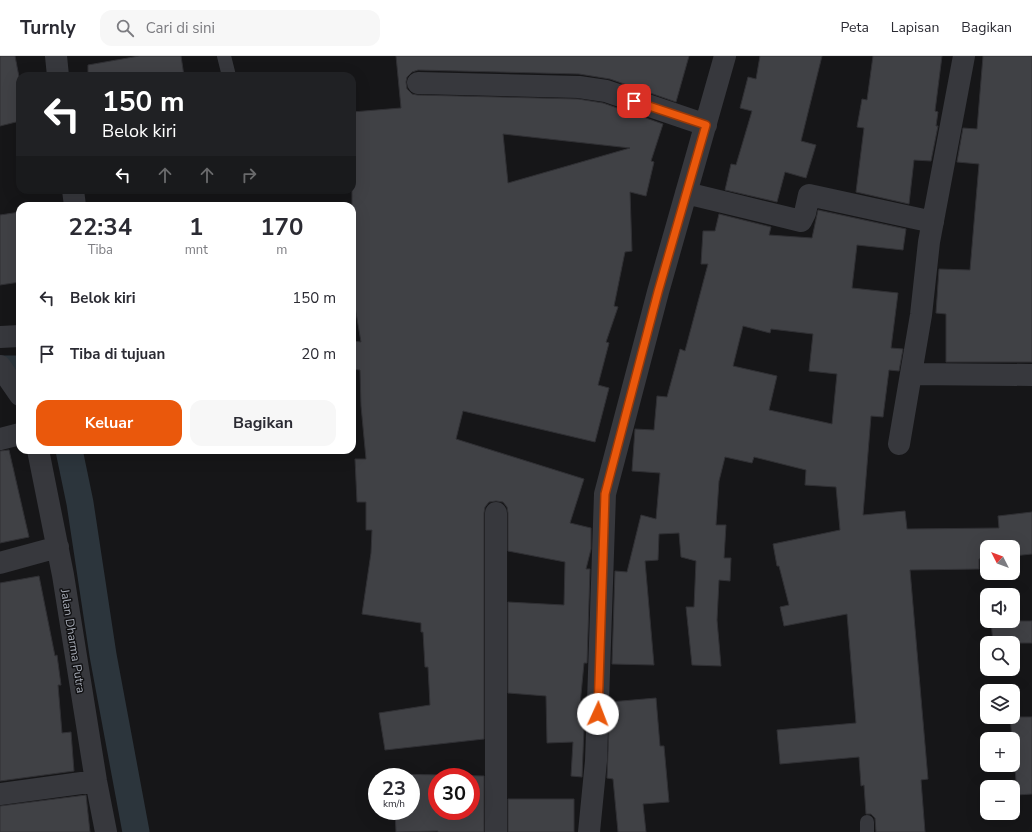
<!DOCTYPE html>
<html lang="id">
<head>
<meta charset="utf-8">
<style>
	body { margin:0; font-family:"Nunito Sans",sans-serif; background:#f7f7f7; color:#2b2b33; height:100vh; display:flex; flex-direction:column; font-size:15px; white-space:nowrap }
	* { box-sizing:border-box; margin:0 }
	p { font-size:13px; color:#7c7c81 }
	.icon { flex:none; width:22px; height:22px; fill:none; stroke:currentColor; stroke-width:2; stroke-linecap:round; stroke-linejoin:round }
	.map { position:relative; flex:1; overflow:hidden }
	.side { position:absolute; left:16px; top:146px; width:340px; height:252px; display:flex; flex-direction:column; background:#fff; border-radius:12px; box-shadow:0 4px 16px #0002 }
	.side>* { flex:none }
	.banner { position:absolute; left:16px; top:16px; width:340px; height:122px; border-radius:12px; box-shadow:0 4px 16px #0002; background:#202124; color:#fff; overflow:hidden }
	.needle { width:26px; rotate:312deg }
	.controls { position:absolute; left:980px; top:484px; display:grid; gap:8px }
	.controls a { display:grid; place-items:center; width:40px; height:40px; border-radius:8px; background:#fff; box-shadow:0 4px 16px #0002; font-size:20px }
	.speed { position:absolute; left:368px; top:712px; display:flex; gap:8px; font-size:20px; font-weight:700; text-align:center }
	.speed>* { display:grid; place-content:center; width:52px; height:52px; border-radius:50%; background:#fff; box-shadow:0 4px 16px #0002; line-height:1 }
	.speed small { font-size:10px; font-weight:400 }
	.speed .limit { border:6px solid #d22; background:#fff; color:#111 }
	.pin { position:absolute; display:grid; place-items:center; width:34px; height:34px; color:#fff; margin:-17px; border-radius:8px; box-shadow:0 2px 6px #0006 }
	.me { position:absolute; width:44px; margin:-22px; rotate:2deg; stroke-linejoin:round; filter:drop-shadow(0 0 3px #0008) }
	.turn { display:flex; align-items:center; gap:14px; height:84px; padding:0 20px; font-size:18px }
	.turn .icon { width:52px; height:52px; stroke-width:2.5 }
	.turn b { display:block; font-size:28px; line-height:34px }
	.lanes { display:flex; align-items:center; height:38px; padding:0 20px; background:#0003; justify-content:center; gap:20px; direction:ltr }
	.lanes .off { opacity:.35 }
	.eta { display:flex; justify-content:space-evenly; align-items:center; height:68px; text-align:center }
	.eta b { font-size:24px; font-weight:700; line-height:28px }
	.button { display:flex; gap:8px; margin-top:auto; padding:8px 20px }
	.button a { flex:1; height:46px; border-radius:12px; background:#ea580c; color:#fff; font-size:16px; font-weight:700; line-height:46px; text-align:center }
	.button a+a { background:#f7f7f7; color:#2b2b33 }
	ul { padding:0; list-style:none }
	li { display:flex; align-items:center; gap:12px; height:56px; padding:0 20px }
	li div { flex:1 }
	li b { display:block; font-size:15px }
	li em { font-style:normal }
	header { display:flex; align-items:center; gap:24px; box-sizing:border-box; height:56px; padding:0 20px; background:#fff; border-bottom:1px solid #e1e1e2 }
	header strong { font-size:19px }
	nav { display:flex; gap:22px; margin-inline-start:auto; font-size:14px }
	.search { width:280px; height:36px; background:#f7f7f7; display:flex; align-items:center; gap:10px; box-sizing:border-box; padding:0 14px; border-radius:12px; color:#7c7c81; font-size:15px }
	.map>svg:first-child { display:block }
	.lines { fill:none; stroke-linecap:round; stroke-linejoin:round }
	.canal { stroke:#2c353c; stroke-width:27 }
	.building { fill:#404145; stroke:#303034; fill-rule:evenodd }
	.service { stroke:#37383d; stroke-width:14 }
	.minor { stroke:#37383d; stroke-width:22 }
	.route-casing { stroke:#983908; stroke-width:10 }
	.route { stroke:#ea580c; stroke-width:7 }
	.labels { text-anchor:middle; stroke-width:3; stroke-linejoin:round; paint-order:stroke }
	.street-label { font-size:12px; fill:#a8adb8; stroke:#111113 }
</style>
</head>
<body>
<header>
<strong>Turnly</strong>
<div class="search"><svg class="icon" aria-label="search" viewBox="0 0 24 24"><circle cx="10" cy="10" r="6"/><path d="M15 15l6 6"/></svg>Cari di sini</div>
<nav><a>Peta</a><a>Lapisan</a><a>Bagikan</a></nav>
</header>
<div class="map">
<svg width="1032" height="776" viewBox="0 0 1032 776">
	<rect width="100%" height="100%" fill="#161618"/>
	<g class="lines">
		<path class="canal" d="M0 313H20
			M69 394 80 447 103 599 136 776"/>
	</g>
	<path class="building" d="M0 0H15L20 26V65L0 70Z
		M139 0H181L184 20H88V9Z
		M396 0H689L676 46 610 23 579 18 418 14 412 16 407 21 406 26 407 33 412 38 417 39 578 43 603 47 663 68 651 105 654 106 646 140 630 136 632 195 625 196 614 250 618 251 606 286 609 287 598 329 609 332 595 386 463 355 456 383 584 423 570 467 591 472V493L586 513H590L587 607H584L580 649 585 648 582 721 571 720 573 686 547 687 546 640 508 637V546L564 549 565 506 508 495V457L507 451 503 446 496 445 489 446 485 451 484 457V683L385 694 379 657 430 649 428 611H425L423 576H421V567L362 558 371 497 372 474H366V446H357L355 403H366L361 350 360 314 352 313V285L361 286 352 233V94H355L352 56 401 52ZM503 78 630 92 508 127Z
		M760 0H822L801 85 816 89 806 122 785 116 777 146 725 134 731 108 736 109 752 55 740 52 748 21 756 23Z
		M873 0H942L935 55 938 56 936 70H938L931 105 914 104 909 148 856 136 864 72 857 71 862 43 867 44Z
		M983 0H1032V306H946V258L936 257 939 213 970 214 979 108 957 106 963 72 977 73Z
		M818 154 906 173 903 194 857 189 852 232 898 237 891 292 903 293 899 315 889 314 883 361 871 360 863 459 905 455 907 473 999 472 998 460 1032 456V498L1013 500V491H987V502L979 503V513L910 514 928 723 921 724 925 776H876L875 762 871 758H866L864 729 861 730 859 701 780 708 777 674 856 667 847 558 784 570 780 551 789 549 779 510H777L773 488 840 474 836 431 805 429 806 414 754 401 752 407 725 401 719 425 716 469H726L724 502H731L730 525 719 524 717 564 721 610 692 609 686 551H694L696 505 681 501 679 477 659 478 658 504 645 505 654 609 612 608 615 515 627 516 641 459 656 463 660 417 632 415 635 373 654 374 657 340 667 341 680 293 685 295 708 208H701L703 175H715L719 158 771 171 769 179 812 182ZM743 270 770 277 771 273 813 278 809 315 837 318 832 368 769 354 777 320 733 310Z
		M20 156V226L0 229V159Z
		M9 394 29 481 0 487V395Z
		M39 520 55 600 57 599 61 629H58L62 677 71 676 74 715 0 725V527Z
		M991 565H1032V587H993Z
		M656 642 660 690H664L669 746 643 748 646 776H618L613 723 607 722 610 646Z
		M1010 661H1032V738L1017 739 1013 683H1012Z
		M394 718 484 720V776H438V775L396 776 395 755H411V721H394ZM437 721H471V755H437Z
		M86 739 90 776H0V750Z
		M508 743H574V776H508Z"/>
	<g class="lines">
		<path class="service" d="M224 0 229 20
			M867 766V776"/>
		<path class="minor" d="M56 0 58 20
			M418 27 579 31 606 35 706 69
			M73 134 75 150
			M686 137 801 165 805 157 809 139 933 166
			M0 281 20 280
			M0 310 20 339
			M911 318 1032 319
			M0 383 20 378
			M899 388 921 259 929 186 964 0
			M38 394 63 519 96 725 106 776
			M0 507 58 491
			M0 738 96 725
			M496 776V457
			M589 776 596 705 605 438 658 236 725 0"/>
	</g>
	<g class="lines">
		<defs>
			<path id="route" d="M598 658 605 438 658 236 706 69 634 45"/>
		</defs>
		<use href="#route" class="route-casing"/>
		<use href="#route" class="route"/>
	</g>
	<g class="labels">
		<g class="street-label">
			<text transform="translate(73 585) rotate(81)" y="4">Jalan Dharma Putra</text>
		</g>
	</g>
</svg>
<div class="controls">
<a><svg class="needle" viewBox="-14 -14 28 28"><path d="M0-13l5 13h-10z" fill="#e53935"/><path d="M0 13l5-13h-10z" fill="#7c7c81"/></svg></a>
<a><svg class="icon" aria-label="sound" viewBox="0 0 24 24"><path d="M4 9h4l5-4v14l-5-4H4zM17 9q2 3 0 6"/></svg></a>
<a><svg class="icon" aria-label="search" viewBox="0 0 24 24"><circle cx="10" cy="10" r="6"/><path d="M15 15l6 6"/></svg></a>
<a><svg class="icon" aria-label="layers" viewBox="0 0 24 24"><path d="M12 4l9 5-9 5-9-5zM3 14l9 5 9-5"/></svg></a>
<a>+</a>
<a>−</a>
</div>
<div class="speed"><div>23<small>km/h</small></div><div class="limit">30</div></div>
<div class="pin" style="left:634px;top:45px;background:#d93025"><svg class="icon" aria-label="arrive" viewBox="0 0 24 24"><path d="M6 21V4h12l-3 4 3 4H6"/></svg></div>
<svg class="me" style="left:598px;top:658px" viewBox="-20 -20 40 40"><circle r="19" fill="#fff"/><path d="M0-13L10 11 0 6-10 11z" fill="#ea580c"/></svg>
<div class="banner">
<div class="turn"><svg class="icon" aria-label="left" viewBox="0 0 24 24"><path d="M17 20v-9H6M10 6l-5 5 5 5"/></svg><div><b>150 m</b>Belok kiri</div></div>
<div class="lanes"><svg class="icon" aria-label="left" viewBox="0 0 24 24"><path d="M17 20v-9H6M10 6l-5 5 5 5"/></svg><svg class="icon off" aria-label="ahead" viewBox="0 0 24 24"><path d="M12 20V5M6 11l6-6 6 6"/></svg><svg class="icon off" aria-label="ahead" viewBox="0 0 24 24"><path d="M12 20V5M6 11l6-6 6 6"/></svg><svg class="icon off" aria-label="right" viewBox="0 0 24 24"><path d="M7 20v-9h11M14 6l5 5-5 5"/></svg></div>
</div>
<section class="side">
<div class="eta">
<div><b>22:34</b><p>Tiba</p></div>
<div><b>1</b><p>mnt</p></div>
<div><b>170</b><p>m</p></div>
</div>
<ul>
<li><svg class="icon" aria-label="left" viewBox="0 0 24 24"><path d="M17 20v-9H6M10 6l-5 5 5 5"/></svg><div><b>Belok kiri</b></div><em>150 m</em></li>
<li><svg class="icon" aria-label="arrive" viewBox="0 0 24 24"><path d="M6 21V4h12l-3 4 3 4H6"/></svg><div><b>Tiba di tujuan</b></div><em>20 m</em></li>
</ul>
<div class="button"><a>Keluar</a><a>Bagikan</a></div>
</section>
</div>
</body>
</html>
